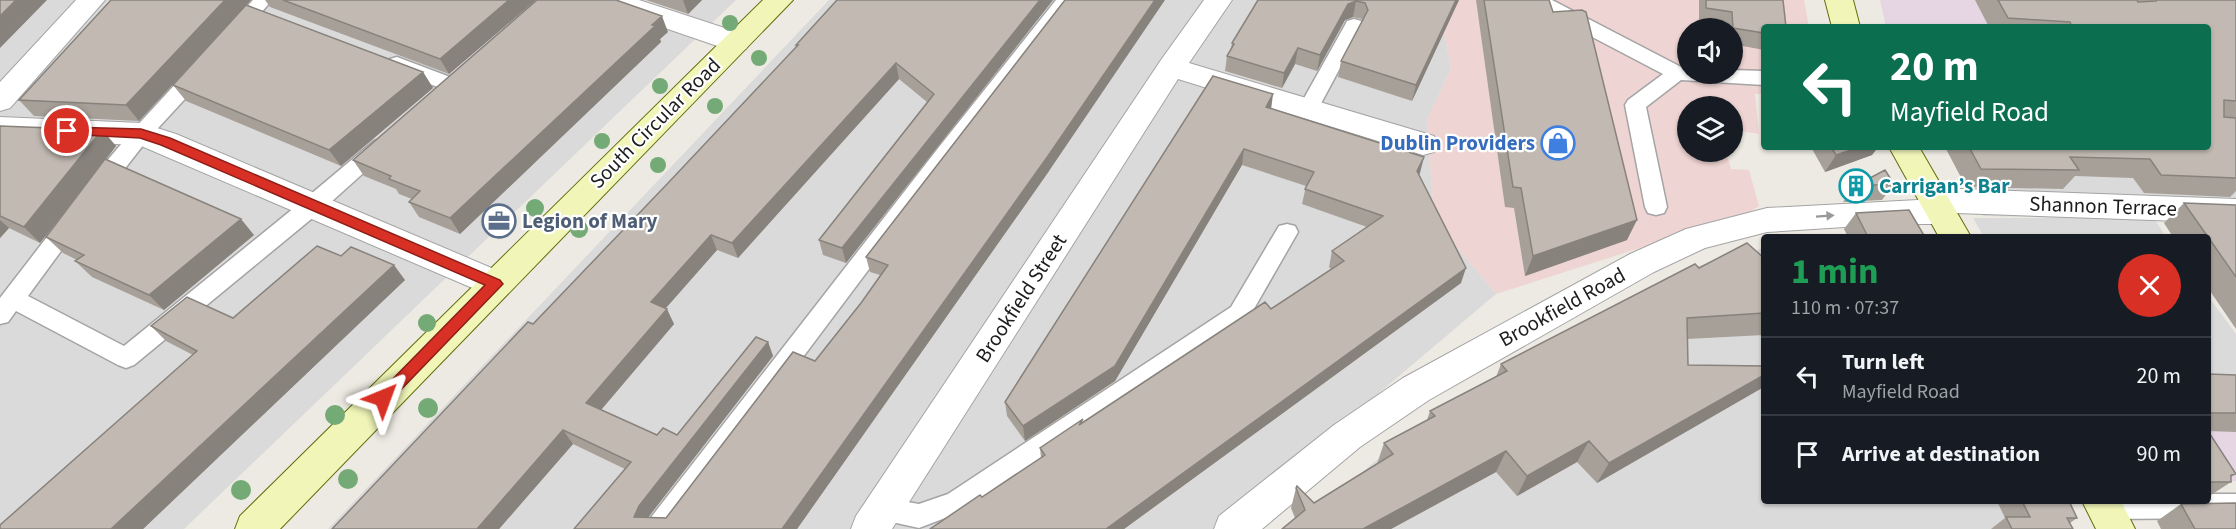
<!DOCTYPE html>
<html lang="en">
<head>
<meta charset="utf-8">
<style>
	body { margin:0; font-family:"Source Sans 3",sans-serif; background:#20242c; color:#f1f3f6; height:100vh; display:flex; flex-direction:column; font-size:22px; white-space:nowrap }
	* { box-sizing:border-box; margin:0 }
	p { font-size:20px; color:#9ea1a6 }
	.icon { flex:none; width:33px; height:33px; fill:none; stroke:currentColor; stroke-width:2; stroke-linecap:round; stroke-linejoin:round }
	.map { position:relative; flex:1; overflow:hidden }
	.side { position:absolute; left:1761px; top:234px; width:450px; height:270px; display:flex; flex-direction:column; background:#171b24; border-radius:6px; box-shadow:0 2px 4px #0004 }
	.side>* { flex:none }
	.hud { position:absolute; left:1761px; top:24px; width:450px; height:126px; border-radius:6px; box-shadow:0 2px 4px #0004; background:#0b6e4f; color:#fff; overflow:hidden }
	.fabs { position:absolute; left:1677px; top:18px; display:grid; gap:12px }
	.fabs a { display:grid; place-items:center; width:66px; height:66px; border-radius:50%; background:#171b24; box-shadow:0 2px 4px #0004; font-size:30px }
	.pin { position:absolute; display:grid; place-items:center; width:51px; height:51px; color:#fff; margin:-26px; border:3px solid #fff; border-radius:50%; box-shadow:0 2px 6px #0007 }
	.me { position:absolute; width:66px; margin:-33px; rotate:44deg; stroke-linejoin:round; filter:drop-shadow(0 0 4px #0008) }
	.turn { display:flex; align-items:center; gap:21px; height:126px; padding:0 30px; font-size:27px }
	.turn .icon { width:78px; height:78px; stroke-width:2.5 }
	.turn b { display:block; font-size:42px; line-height:51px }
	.round { display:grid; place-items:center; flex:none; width:63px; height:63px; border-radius:32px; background:#20242c }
	.overview { display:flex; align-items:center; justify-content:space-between; height:102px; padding:0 30px }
	h1 { font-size:36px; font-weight:700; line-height:45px; color:#1e9e55 }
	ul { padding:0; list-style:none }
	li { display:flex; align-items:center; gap:18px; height:78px; padding:0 30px; border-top:2px solid #363941 }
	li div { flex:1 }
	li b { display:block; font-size:22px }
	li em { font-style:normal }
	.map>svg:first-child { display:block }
	.residential { fill:#dbdada }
	.commercial { fill:#eed4d2; fill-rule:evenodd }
	.industrial { fill:#e6d5e3 }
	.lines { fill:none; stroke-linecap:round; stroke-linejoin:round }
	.service-casing { stroke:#a4a4a4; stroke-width:3 }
	.minor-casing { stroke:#a4a4a4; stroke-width:2 }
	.secondary-casing { stroke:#606e09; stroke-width:2 }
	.service { fill:#fff; fill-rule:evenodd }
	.minor { fill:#fff; fill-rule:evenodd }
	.secondary { fill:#f1f6b8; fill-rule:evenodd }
	.tree { fill:#73aa75 }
	.wall { fill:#a7a099 }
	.shaded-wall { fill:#88827d }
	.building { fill:#c2bab2; stroke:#88827d; stroke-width:1.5 }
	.oneway { fill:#999 }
	.route { fill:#d93025; stroke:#8d1f18; stroke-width:1.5 }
	.labels { text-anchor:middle; stroke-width:4.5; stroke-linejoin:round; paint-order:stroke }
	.street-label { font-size:21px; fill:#1d1d1d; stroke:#fff }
	.shop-label { font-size:21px; font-weight:bold; fill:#366cbe; stroke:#fff; text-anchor:end }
	.culture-label { font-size:21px; font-weight:bold; fill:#0d838f; stroke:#fff; text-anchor:start }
	.service-label { font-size:21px; font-weight:bold; fill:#4e5e75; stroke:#fff; text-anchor:start }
</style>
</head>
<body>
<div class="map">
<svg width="2236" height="529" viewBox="0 0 2236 529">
	<rect width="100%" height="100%" fill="#edeae3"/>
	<path class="residential" d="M0 0H736L184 529H0Z
		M829 0H1438L1451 68 1427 120 1434 219 1496 294 1218 529H328Z
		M1945 147H2236V223L2155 220 2166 237H1984L1973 218H2077L1983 216Z
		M1764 248V501H2042L2056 529H1299L1374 462 1450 406 1695 267Z
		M2208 296 2236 334V394L2208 393Z"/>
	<path class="commercial" d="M1438 0H1804L1809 27H1764V94H1755L1759 134 1733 130 1732 106H1688V152H1726L1731 169 1749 170 1759 206 1746 214 1496 294 1434 219 1427 120 1451 68ZM1688 28H1732V74H1688Z"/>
	<path class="industrial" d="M1880 0H2236L2208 27H1886Z
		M2208 393 2236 394V481H2208Z"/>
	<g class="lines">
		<defs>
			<path id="service" d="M253 0H272L243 34 236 36 229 34 227 30 229 26Z
				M1056 0H1075L953 157 674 529H645L649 520 939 147Z
				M1534 0H1552L1681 67H1688V74H1732V70L1764 71V85L1681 80 1646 107 1667 207 1664 213 1656 215 1648 213 1645 207 1625 105 1628 100 1663 74 1537 8Z
				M1354 19 1361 21 1363 25 1318 109 1315 114 1308 116 1301 114 1298 109 1345 25 1347 21Z
				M397 57 458 80 461 85 458 90 451 92 390 69 387 64 390 59Z
				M200 63 207 65 210 70 207 75 148 139 105 194 97 196 89 194 86 188 89 182 134 129 193 65Z
				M381 139 388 141 391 146 388 151 321 211 134 365 126 368 118 365 16 311 8 322 0 324V298L64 215 72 213 80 215 83 221 28 296 124 346 305 199 374 141Z
				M1287 224 1295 226 1298 232 1247 321 966 510 919 528 874 518 870 510 874 502 883 498 919 504 948 494 1231 307 1279 226Z
				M2208 494H2236V518L2104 519 2095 515 2091 507 2094 501H2208Z"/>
			<path id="minor" d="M76 0H105L10 108 0 111V82Z
				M597 0H639L746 35 750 42 746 49 736 51 726 49 601 6Z
				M1204 0H1232L1189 63 1434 136 1438 144 1434 152 1423 155 1178 79 892 529H851L856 516 1161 60Z
				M0 117 141 123 176 134 508 275 513 284 508 293 496 297 484 293 139 145 0 139Z
				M1934 188 2236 199V223L1956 213 1951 220 1940 224H1892L1767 232 1705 248 1654 272 1429 400 1360 447 1262 529H1214L1219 516 1334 425 1403 378 1630 254 1686 229 1767 208 1918 200 1923 192Z"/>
			<path id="secondary" d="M763 0H793L280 529H235L240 516Z
				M1825 0H1853L1860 27H1832Z
				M1889 147H1919L1971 237H1939Z
				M2082 501H2121L2135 529H2096Z"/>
		</defs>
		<use href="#service" class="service-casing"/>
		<use href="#minor" class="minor-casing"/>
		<use href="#secondary" class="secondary-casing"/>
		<use href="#service" class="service"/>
		<use href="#minor" class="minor"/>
		<use href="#secondary" class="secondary"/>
	</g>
	<g class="tree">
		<circle cx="730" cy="23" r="8"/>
		<circle cx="759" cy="58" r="8"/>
		<circle cx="660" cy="86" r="8"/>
		<circle cx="715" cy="106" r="8"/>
		<circle cx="602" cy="141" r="8"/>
		<circle cx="658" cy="165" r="8"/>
		<circle cx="535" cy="208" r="9"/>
		<circle cx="579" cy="229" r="9"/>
		<circle cx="427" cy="323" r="9"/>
		<circle cx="428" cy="408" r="10"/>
		<circle cx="335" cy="415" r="10"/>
		<circle cx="348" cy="479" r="10"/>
		<circle cx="241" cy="490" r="10"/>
	</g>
	<path class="wall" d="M111 0H251L247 5 423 72 433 88 341 166 186 101 173 85 239 13 139 121 34 116 19 100Z
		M265 0H536L449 74 270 7Z
		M646 0H702L688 14Z
		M837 0H1053L846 263 823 255 819 240 927 102 899 79 738 258 717 250 665 309 674 324 601 410 657 435H677L768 342 773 356 648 517 666 518 815 361 861 303 880 275 870 272 866 257 1049 171 797 529H574L625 469 573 444 499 529H332L533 324 669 182 797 47 796 45Z
		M1258 0H1459L1412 101 1338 77 1341 61 1363 21 1362 19 1353 17 1345 20 1317 71 1295 64 1282 88 1225 71 1227 56 1231 49 1232 43Z
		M1476 0H1549L1627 240 1525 276 1514 208 1505 207Z
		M1699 0H1783L1764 27V50L1732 44V28H1724V27L1699 23Z
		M1975 0H2236V191L2230 197 2144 193 2133 178 2075 176 2063 189 1966 187 1945 147H2208V27H1989Z
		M668 32 660 39 661 42 460 234 419 217 409 202 412 199 399 194 396 189 364 176 353 160Z
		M1271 109 1419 174 1461 283 1124 529H930L982 497 1041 458 1040 448 1271 309 1331 269 1329 267 1332 251 1367 227 1302 204 1306 186 1242 165 1115 381 1025 441 1007 416 1005 402Z
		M0 126 102 130 116 146 106 160 254 235 164 310 92 277 75 261 77 260 63 253 46 237 91 179 40 243 9 228 0 238Z
		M1811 147H1878L1872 155 1825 172Z
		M1894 184 1882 200 1843 202 1855 186Z
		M2184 203 2236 205V329L2208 288V237H2173L2164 223Z
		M1856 213 1925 237H1848L1844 229Z
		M341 256 405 280 143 529H0L193 355 166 341 151 326 233 318Z
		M1764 258V335L1687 339 1688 365 1764 366V386L1762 388 1597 483 1577 462 1517 496 1496 472 1391 529H1282L1295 518 1291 508 1296 488 1314 503 1377 464 1384 443 1427 420 1430 411 1496 377 1501 364 1699 268Z
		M2208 374 2236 375V432L2208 431 2236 474 2231 477V482L2208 497Z
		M1997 501H2069L2077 518 2070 523 2073 529H1991L2005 518Z
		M2181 504 2236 529H2161L2157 521Z"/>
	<path class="shaded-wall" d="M16 0H47L0 48V16Z
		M225 0H251L139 121 126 105Z
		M509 0H536L449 74 440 59Z
		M683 0H702L688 14Z
		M1040 0H1053L846 263 842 248Z
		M1155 0H1165L1049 171 797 529H782Z
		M1456 0H1459L1412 101 1416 85Z
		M1356 1 1353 17 1345 20 1317 71 1320 55 1348 4Z
		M662 16 668 32 660 39 661 42 460 234 450 218Z
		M1298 48 1295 64 1282 88 1284 73Z
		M896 63 899 79 738 258 732 243Z
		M423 72 433 88 341 166 329 150Z
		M1273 94 1271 110 1266 107Z
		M102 130 116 146 40 243 24 227Z
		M1860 147H1878L1872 155 1825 172 1836 155Z
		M1244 149 1242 165 1115 381 1025 441 1023 426Z
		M1424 157 1420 173 1413 187 1417 171Z
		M241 219 254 235 164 310 149 295Z
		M0 220 9 228 0 238Z
		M1637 220 1627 240 1525 276 1533 256Z
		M711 235 717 250 658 317 651 302Z
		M394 265 405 280 143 529H111Z
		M1466 268 1461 283 1124 529H1106Z
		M667 309 674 324 595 417 586 403Z
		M768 342 773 356 647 519 634 517 639 506Z
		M1764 375V386L1762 388 1597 483 1609 463Z
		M563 430 573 444 499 529H477Z
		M1589 441 1577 462 1517 496 1527 476Z
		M1506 451 1496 472 1391 529H1363Z"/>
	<path class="building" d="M0 0H16L0 16Z
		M111 0H225L126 105 19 100Z
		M283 0H509L440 59Z
		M537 0H616L662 16 652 25 655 26 450 218 409 202 420 191 389 179 391 176 353 160Z
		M837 0H1040L842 248 819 240 934 94 896 63 732 243 711 235 651 302 667 309 586 403 657 435 663 428 677 435 756 337 768 342 639 506 634 517 666 518 793 352 815 361 861 303 888 265 866 257 1065 0H1155L1048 156 782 529H574L631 462 563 430 477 529H332L528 322 533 324 669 182 798 45H796Z
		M1258 0H1456L1416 85 1341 61 1368 10 1365 3 1356 1 1348 4 1320 55 1298 48 1284 73 1227 56 1234 44 1232 43Z
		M1484 0H1549L1553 12 1582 10 1586 12 1637 220 1533 256 1521 188 1513 187Z
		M1706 0H1783L1786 27H1764V33L1733 28 1732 12 1706 8Z
		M1998 0H2137L2138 2 2156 1 2157 0H2236V101L2224 100V117L2236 118V178L2161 175 2150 159 2070 157 2079 170 1981 169 1969 147H2208V27H2072L2070 22 2008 18Z
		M246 5 423 72 329 150 173 85Z
		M1213 76 1273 94 1266 107 1424 157 1417 171 1466 268 1106 529H930L980 495 982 497 1045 455 1040 448 1083 419 1079 425 1265 302 1271 309 1344 261 1332 251 1383 216 1305 189 1314 172 1244 149 1115 366 1023 426 1005 402Z
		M0 126 102 130 24 227 0 216Z
		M1831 147H1860L1836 155Z
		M105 159 241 219 149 295 75 261 84 255 46 237Z
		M1885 170 1894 184 1855 186Z
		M2184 203 2236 205V277L2208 237Z
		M1909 210 1925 237H1868L1856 213Z
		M1747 243 1764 258V313L1687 318 1688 365 1764 366V375L1609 463 1589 441 1527 476 1506 451 1363 529H1282L1305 510 1296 488 1297 486 1314 503 1393 454 1384 443 1435 416 1430 411 1507 371 1501 364 1695 264 1699 268Z
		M317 246 341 256 351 247 394 265 111 529H0V525L197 351 151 326 187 297 233 318Z
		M2208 374 2236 375V413H2208Z
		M2208 431 2236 474 2231 475V482H2208Z
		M2022 501H2069L2077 518H2067L2073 529H2012L2006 517H2030Z
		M2236 503V529H2195L2181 504Z"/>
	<defs><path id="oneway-solid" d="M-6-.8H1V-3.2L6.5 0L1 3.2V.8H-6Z" transform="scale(1.5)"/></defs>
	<use class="oneway" href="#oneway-solid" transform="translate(1825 216) rotate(-4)"/>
	<path class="route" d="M67 127 141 129 170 138 500 280 503 284 388 403 383 405 378 403 376 398 378 394 485 285 161 145 140 138 63 134 61 131Z"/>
	<defs>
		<symbol id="shop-ring" viewBox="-11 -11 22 22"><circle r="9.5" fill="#fff" stroke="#3f7fe0" stroke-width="1.5"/><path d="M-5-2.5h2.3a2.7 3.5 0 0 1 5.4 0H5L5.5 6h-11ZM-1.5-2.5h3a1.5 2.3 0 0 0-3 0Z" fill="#3f7fe0"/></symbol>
		<symbol id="building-ring" viewBox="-11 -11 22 22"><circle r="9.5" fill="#fff" stroke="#0f9aa8" stroke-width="1.5"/><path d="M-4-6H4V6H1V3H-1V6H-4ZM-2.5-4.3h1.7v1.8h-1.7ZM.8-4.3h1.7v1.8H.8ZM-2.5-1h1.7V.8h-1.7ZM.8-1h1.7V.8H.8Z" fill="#0f9aa8"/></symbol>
		<symbol id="office-ring" viewBox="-11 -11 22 22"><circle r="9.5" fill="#fff" stroke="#5c6f8a" stroke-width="1.5"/><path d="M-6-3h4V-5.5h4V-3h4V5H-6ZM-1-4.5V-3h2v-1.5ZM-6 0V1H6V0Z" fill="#5c6f8a"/></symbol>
	</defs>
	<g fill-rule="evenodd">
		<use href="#shop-ring" x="1539" y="124" width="38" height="38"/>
		<use href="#building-ring" x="1837" y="167" width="38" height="38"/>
		<use href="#office-ring" x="480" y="202" width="38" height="38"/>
	</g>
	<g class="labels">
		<g class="street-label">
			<text transform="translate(655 123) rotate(-45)" y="7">South Circular Road</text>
			<text transform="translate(2103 206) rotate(2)" y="7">Shannon Terrace</text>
			<text transform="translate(1021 298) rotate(-57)" y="7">Brookfield Street</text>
			<text transform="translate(1562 307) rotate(-29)" y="7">Brookfield Road</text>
		</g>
		<g class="shop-label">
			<text x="1535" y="150">Dublin Providers</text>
		</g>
		<g class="culture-label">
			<text x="1879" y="193">Carrigan’s Bar</text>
		</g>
		<g class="service-label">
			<text x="522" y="228">Legion of Mary</text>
		</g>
	</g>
</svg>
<div class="fabs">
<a><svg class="icon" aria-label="sound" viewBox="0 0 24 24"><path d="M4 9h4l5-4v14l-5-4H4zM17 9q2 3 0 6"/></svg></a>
<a><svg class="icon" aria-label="layers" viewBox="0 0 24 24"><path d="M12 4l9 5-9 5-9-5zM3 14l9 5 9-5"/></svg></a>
</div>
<div class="pin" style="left:67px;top:131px;background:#d93025"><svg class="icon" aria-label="arrive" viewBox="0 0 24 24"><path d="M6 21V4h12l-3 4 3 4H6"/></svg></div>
<svg class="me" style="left:383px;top:398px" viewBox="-20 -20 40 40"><path d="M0-17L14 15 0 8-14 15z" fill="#d93025" stroke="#fff" stroke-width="4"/></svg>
<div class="hud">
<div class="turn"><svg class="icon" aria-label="left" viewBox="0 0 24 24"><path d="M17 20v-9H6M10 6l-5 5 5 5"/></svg><div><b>20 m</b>Mayfield Road</div></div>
</div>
<section class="side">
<div class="overview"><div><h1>1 min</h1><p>110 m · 07:37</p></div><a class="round" style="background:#d93025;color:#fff"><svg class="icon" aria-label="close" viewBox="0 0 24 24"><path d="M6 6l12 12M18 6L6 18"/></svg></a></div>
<ul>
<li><svg class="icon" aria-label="left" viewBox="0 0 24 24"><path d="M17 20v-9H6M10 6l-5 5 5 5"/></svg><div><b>Turn left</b><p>Mayfield Road</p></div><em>20 m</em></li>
<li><svg class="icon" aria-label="arrive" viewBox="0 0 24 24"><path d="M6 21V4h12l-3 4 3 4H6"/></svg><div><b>Arrive at destination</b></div><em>90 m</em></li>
</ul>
</section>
</div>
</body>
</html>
